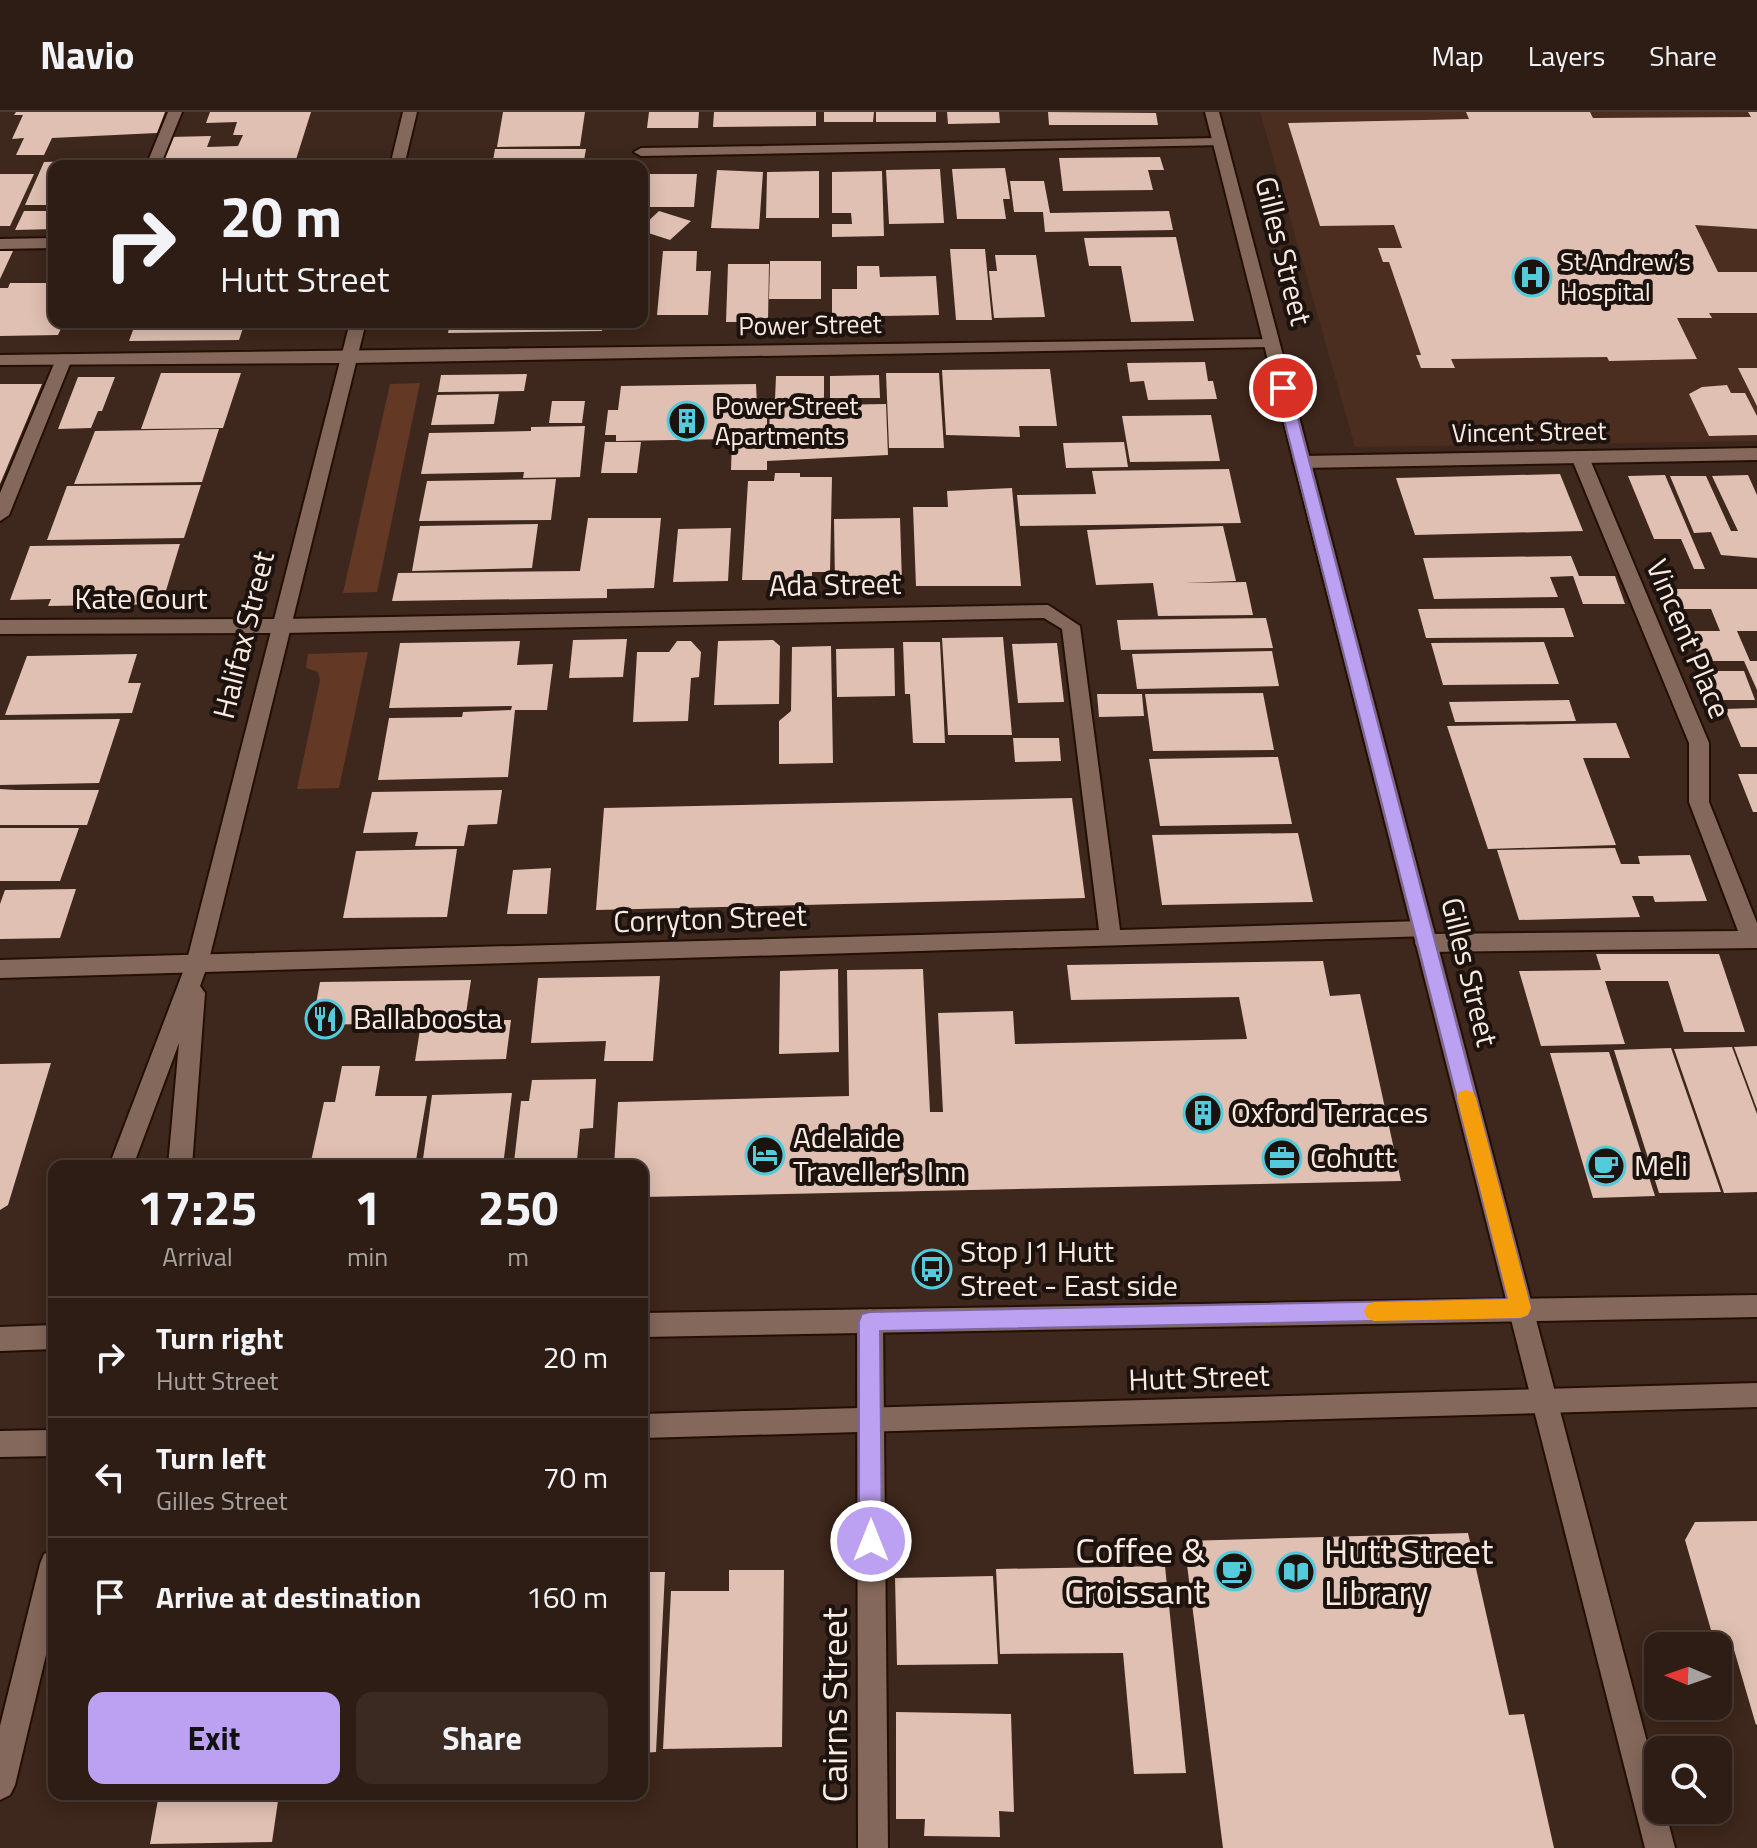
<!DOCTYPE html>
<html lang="en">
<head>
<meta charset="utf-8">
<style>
	body { margin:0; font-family:"Titillium Web",sans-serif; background:#3a2a22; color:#f1f3f6; height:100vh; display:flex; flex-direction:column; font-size:30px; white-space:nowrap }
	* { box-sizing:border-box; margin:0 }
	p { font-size:26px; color:#a7a2a0 }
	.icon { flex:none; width:44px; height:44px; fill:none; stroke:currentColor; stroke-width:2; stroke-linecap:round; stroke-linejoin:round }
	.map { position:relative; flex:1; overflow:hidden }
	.sheet { position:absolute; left:48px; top:1048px; width:600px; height:640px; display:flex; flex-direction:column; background:#2e1d15; border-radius:16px; box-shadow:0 4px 20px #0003,0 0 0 2px #493b34 }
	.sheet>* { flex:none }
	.guide { position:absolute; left:48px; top:48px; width:600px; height:168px; border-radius:16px; box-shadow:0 4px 20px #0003,0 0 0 2px #493b34; background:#2e1d15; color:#f1f3f6; overflow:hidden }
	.needle { width:52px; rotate:272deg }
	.tools { position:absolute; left:1644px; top:1520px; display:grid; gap:16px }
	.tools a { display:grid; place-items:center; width:88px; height:88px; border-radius:16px; background:#2e1d15; box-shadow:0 4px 20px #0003,0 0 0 2px #493b34; font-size:40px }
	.pin { position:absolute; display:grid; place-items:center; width:68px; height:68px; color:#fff; margin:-34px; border:4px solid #fff; border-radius:50%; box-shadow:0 2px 8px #0007 }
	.me { position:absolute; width:88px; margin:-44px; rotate:0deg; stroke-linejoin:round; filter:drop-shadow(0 0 6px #0008) }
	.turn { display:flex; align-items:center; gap:28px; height:168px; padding:0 40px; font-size:36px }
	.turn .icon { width:104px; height:104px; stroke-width:2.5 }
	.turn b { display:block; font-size:56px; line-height:68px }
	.eta { display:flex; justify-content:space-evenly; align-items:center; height:136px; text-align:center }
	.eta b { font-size:48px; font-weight:700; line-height:56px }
	.action { display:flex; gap:16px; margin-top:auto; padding:16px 40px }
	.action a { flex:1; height:92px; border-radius:16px; background:#bca0f2; color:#111; font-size:32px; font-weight:700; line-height:92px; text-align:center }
	.action a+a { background:#3a2a22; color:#f1f3f6 }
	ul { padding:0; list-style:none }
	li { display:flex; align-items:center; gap:24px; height:120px; padding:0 40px; border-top:2px solid #493b34 }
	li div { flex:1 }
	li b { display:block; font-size:30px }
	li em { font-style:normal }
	header { display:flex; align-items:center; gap:48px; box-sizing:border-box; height:112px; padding:0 40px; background:#2e1d15; border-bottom:2px solid #493b34 }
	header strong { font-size:38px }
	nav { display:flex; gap:44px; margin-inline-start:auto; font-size:28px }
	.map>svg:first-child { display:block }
	.built { fill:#4c2e20 }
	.green { fill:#633925 }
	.building { fill:#dfc0b2 }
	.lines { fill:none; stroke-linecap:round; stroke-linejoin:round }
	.service-casing { stroke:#240f05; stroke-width:4 }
	.minor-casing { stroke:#240f05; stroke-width:4 }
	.tertiary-casing { stroke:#240f05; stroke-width:4 }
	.secondary-casing { stroke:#240f05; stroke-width:4 }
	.service { fill:#84685b; fill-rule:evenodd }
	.minor { fill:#84685b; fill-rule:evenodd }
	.tertiary { fill:#84685b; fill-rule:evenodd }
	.secondary { fill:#84685b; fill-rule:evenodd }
	.route { fill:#bca0f2; stroke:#7a689d; stroke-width:2 }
	.slow { fill:#f59e0b }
	.labels { text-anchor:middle; stroke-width:8; stroke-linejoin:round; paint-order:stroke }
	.far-poi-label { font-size:26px; fill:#faeae2; stroke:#1d130e; text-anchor:start }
	.far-street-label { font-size:26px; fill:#faeae2; stroke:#1d130e }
	.street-label { font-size:30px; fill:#faeae2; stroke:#1d130e }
	.poi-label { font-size:30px; fill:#faeae2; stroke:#1d130e; text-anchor:start }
	.near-poi-label { font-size:36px; fill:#faeae2; stroke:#1d130e; text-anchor:end }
	.near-street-label { font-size:36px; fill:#faeae2; stroke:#1d130e }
</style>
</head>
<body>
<header>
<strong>Navio</strong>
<nav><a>Map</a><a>Layers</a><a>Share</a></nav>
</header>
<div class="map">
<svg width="1757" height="1736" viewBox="0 0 1757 1736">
	<rect width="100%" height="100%" fill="#3e271c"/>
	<path class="built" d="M1260 0H1757V329L1355 335Z"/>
	<path class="green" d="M420 271 377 480 343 481 390 272Z
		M368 540 339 676 297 677 320 568 318 560 306 556 308 542Z"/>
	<path class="building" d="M16 0H165L157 21 52 26 44 43H16L24 26 12 27 23 3H14Z
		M210 0H311L294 54H241L243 49 160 50 170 25 211 24 207 35 238 34 243 23H233L237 10 206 11Z
		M503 0H585L580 34 497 35Z
		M649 0H699L698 16H647Z
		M714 0H816V14L713 15Z
		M824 0H874L873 10H824Z
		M876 0H936V10H876Z
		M947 0H999L1000 11 948 12Z
		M1048 0 1156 1 1158 13H1049Z
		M1466 0H1590L1593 6 1751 5 1748 0H1757V117L1695 113 1718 160H1757V201H1709L1712 206H1677L1697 247 1609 249 1607 245 1451 247 1455 256H1421L1416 243H1421L1389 150H1383L1378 136H1402L1394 113 1320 114 1288 11 1469 7Z
		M495 37H586L583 54H492Z
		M1160 45 1164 58H1148L1153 78 1063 79 1059 46Z
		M107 46H150L146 54H104Z
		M83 49 81 54H54V93H25L44 50Z
		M1005 56 1010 87H1003L1006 107H957L952 57Z
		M940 57 944 111 889 112 886 58Z
		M717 58 763 60 759 117 711 116Z
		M819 59V106H766L767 60Z
		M882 59 884 124 832 125V112H852L851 101H832V60Z
		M0 62H34L10 114H0Z
		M642 62H697L694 95H642Z
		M1010 69H1044L1050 101 1169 99 1173 118 1045 120 1043 100H1014Z
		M24 99H54V117L15 118Z
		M659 99 691 109 670 128 642 119V115Z
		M1176 125 1194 209 1131 210 1121 154H1089L1084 126Z
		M950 137H985L992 208H956Z
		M0 139H13L0 167Z
		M663 139H697L696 159H711L708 203H657Z
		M995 143H1036L1045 205 994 206 989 159H997Z
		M770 149H821V187H769Z
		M728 152H769L768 210H726Z
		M857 154H879L880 165 936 164 939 203 882 204V214H832V177H857Z
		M10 171H54V210H64L58 223 0 224V176H8Z
		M136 210H245L239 228 129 229Z
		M450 210H603L602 219 448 221Z
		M1205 250 1208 269H1213L1217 287 1148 288 1144 269 1130 270 1127 251Z
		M1738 256H1757V294Z
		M1050 257 1057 314H1019L1020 325 946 323 942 258Z
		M161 261H241L223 316 141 317Z
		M886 261H939L944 336H889Z
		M527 262 524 279 438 280 441 263Z
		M879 263 880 286H830V264Z
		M776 264H824V286L775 287Z
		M78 265H115L102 299H98L91 316 58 317Z
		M0 272H42L0 372Z
		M756 272 757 294H767V320H756V327H769L770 294 886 292 888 343 767 349V358H731L732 327 616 329V323H605L608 298H618L621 274Z
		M1727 273 1731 281H1745L1757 304V323L1709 324 1689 282 1702 275Z
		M499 282 494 312 431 313 437 283Z
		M552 289H585L582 311H549Z
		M1211 303 1220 349 1130 350 1122 304Z
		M585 314 580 365 523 366 524 360 421 362 429 321 531 319V315Z
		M219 317 202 370 74 372 95 319Z
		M605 330H641L637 361H601Z
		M1124 330 1128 355 1066 356 1063 331Z
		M1229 357 1241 411 1020 414 1017 383 1096 382 1092 359Z
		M775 361H800V365H832L830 460H812V468H742L748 369H774Z
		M1560 362 1583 419 1415 423 1396 366Z
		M1665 363 1705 457H1694L1681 427H1654L1628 364Z
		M1748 363 1757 383V446L1721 443 1711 420 1694 421 1670 364H1706L1731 419H1738L1712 364Z
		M556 367 551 408 419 409 427 369Z
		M201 373 184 426 47 428 67 374Z
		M1012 376 1021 474H916L913 395H948L947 379Z
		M588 406H661L654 476 607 477V486L392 489 398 461 580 459Z
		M900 406 902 471H835L834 407Z
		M538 412 532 456 412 459 420 414Z
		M1223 414 1236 469 1184 471 1246 470 1253 503 1158 504 1153 471 1096 473 1087 418Z
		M731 416 728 469 673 470 678 417Z
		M180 432 162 492 48 494 51 487 10 488 30 434Z
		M1571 444 1579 464H1615L1625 492H1583L1573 464 1550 465 1558 485 1434 487 1423 446Z
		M1672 477H1757V519H1737L1750 549H1757V578L1744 549H1700L1689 519H1720L1711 497H1679Z
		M1564 496 1574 525 1426 526 1418 497Z
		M1266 506 1273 536 1121 538 1117 508Z
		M1003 525 1012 623H948L942 526Z
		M627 527 623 565 569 566 573 528Z
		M773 528 780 534 779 592 714 593 718 529Z
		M520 529 517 553 553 552 547 598H515L508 665 378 668 389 606 462 605 463 600 511 598 512 594 389 596 400 531Z
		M677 529H691L701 540 699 565 691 566 688 609 633 610 637 540H669Z
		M903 530H940L945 631H913L910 582H905Z
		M1544 530 1559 572 1443 573 1431 531Z
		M1057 531 1064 590 1018 591 1012 532Z
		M831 534 833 651 779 652V609L791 599 792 535Z
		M894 536 895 584 837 585 836 537Z
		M1272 539 1279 574 1137 577 1132 542Z
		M137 542 128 571H141L132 601 5 603 27 544Z
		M1708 559H1744L1755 588H1720Z
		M1263 581 1274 638 1153 639 1145 582Z
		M1097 582H1142L1144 604 1099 605Z
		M1569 588 1576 609 1455 610 1449 590Z
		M1757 596V635H1741L1725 597Z
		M120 607 99 671 0 673V608Z
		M1616 611 1630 646H1583L1616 733 1488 737 1447 614Z
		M1013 626H1059L1061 649 1015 650Z
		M1278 645 1292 712 1160 714 1149 647Z
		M1738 662H1757V700H1753Z
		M0 677 16 678H99L87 713H0Z
		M502 678 497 712 468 713 464 734H415L418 720 363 721 372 680Z
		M1072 686 1085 786 596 798 604 696Z
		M0 716H79L60 769H0Z
		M1298 721 1313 790 1162 793 1152 723Z
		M1615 736 1621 752H1640L1638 744 1690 743 1707 789 1655 790 1653 784H1632L1640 805 1519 808 1497 738Z
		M457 737 447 805 343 806 356 739Z
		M551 756 547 802H507L513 758Z
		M76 777 60 826 0 827V792L5 778Z
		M1596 842H1719L1745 920H1684L1668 869H1605L1625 932 1541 934 1519 859 1601 858Z
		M1323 849 1330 884 1360 882 1401 1069 642 1085V1054H614L618 990 849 984 847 858 923 857 930 1000H943L938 901 1013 899 1015 932 1247 927 1239 885 1071 888 1067 853Z
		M838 857 839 940 779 942 780 859Z
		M660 864 653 949H604L606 929 531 931 538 866Z
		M471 868 465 908H511L506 947 415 949 421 911 312 913 320 870Z
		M1757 934V997L1734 935Z
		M1732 935 1757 1002V1080L1724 1081 1674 937Z
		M1671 936 1721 1080 1659 1081 1614 938Z
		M1609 940 1655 1084 1593 1086 1550 941Z
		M51 951 8 1093 0 1098V952Z
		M342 954H380L375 984H427L415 1054H310L324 990H335Z
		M596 967 593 1016 580 1017 577 1048 514 1050 521 989H529L532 968Z
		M512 981 503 1054H422L432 983Z
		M1757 1409V1612L1756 1613 1730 1524 1713 1525 1685 1428 1695 1410Z
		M1468 1421 1509 1603 1524 1602 1554 1736H1223L1184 1429Z
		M1165 1454 1186 1661 1134 1662 1123 1541 1000 1542 996 1457Z
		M729 1458H784L782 1635 663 1637 671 1479H729Z
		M642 1460H665L656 1640 642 1641Z
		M993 1464 998 1552 897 1553 895 1466Z
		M896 1600 1011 1602 1014 1700 999 1699 1000 1725 924 1724 925 1707H896Z
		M159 1682H279L272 1730 150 1732Z"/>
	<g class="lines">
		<defs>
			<path id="service" d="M168 0H182L160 54H146Z
				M54 126V136L0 137V127Z
				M64 242 72 247 9 403 0 409V381L56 247Z
				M1580 339 1589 345 1709 631V690L1757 811V836L1426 840 1418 837 1415 831 1418 825 1426 822 1738 819 1689 690V631L1571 345Z"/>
			<path id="minor" d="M1220 26 1227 30 1225 33 641 44 634 40 641 36Z
				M1271 227 1277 229V235L349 251 0 253V243Z
				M1757 336V348L1302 356 1293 350 1302 344Z
				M1048 493 1080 514 1120 818 1423 809 1431 812 1434 818 1431 824 0 866V848L1099 818 1062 517 1044 506 282 521 0 522V508L282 507Z
				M870 1197 879 1201 883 1209 888 1736H858L857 1209 861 1201Z"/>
			<path id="tertiary" d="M403 0H417L404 54H390Z
				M1205 0H1219L1658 1672V1698H1665L1675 1736H1645Z
				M350 210H366L208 852 200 874 205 881 192 1054H168L179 931 133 1054H109L186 852Z
				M54 1438V1509L15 1673 10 1683 0 1688V1614L40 1452 44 1442Z"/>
			<path id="secondary" d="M1757 1183V1205L642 1225V1201Z
				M54 1213V1237L0 1239V1215Z
				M1757 1271V1295L642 1326V1302Z
				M54 1318V1344L0 1345V1319Z"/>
		</defs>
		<use href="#service" class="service-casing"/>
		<use href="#minor" class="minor-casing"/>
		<use href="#tertiary" class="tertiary-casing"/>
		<use href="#secondary" class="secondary-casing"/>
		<use href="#service" class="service"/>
		<use href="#minor" class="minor"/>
		<use href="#tertiary" class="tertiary"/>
		<use href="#secondary" class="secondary"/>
	</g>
	<path class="route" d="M1283 271 1290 276 1531 1196 1528 1203 1521 1206 880 1219 882 1429 879 1437 871 1441 863 1437 859 1429V1209L862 1202 870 1200 1508 1187 1276 276Z"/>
	<path class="slow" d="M1466 978 1473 980 1476 986 1531 1196 1528 1203 1521 1206 1374 1209 1367 1206 1364 1199 1367 1193 1374 1190 1508 1187 1457 986 1459 980Z"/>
	<defs>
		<symbol id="hospital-ring" viewBox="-11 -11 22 22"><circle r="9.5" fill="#1d130e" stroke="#53cbda" stroke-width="1.5"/><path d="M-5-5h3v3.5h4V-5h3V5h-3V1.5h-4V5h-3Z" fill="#53cbda"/></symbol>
		<symbol id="building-ring" viewBox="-11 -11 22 22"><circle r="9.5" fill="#1d130e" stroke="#53cbda" stroke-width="1.5"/><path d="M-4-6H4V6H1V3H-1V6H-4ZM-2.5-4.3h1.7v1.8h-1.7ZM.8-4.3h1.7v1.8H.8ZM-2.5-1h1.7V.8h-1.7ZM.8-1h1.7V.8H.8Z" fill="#53cbda"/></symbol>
		<symbol id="restaurant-ring" viewBox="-11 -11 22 22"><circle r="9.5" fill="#1d130e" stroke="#53cbda" stroke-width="1.5"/><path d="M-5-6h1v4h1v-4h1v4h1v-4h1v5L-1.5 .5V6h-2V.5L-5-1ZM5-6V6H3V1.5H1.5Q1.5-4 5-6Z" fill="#53cbda"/></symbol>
		<symbol id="hotel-ring" viewBox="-11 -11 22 22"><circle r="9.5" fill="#1d130e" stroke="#53cbda" stroke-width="1.5"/><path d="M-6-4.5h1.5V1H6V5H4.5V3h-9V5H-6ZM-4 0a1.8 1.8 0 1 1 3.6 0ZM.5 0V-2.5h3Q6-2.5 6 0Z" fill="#53cbda"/></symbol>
		<symbol id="office-ring" viewBox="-11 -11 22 22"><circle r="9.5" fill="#1d130e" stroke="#53cbda" stroke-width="1.5"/><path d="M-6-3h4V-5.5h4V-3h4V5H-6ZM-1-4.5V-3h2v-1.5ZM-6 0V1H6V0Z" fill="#53cbda"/></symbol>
		<symbol id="cafe-ring" viewBox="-11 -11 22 22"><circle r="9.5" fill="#1d130e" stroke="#53cbda" stroke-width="1.5"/><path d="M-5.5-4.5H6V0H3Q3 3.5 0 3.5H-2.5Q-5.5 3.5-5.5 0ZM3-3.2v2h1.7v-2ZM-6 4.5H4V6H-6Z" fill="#53cbda"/></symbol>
		<symbol id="bus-ring" viewBox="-11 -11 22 22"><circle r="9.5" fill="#1d130e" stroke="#53cbda" stroke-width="1.5"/><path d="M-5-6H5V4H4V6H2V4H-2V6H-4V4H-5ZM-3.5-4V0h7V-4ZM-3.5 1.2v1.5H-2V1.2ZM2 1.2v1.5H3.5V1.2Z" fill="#53cbda"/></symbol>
		<symbol id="library-ring" viewBox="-11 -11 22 22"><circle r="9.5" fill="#1d130e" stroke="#53cbda" stroke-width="1.5"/><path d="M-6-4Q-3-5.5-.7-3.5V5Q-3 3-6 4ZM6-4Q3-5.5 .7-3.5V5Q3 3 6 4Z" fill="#53cbda"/></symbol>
	</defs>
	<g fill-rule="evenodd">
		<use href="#hospital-ring" x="1510" y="143" width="44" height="44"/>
		<use href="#building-ring" x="665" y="287" width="44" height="44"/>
		<use href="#restaurant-ring" x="303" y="885" width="44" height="44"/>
		<use href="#building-ring" x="1181" y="979" width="44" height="44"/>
		<use href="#hotel-ring" x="743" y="1021" width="44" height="44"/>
		<use href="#office-ring" x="1260" y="1024" width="44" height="44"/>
		<use href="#cafe-ring" x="1584" y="1032" width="44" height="44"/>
		<use href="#bus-ring" x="910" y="1135" width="44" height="44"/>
		<use href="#cafe-ring" x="1212" y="1437" width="44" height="44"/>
		<use href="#library-ring" x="1274" y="1438" width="44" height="44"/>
	</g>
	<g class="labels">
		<g class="far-poi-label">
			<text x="1560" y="159">St Andrew’s<tspan x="1560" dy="30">Hospital</tspan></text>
			<text x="715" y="303">Power Street<tspan x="715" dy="30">Apartments</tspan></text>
		</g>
		<g class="far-street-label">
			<text transform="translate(810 213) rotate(-1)" y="9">Power Street</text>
			<text transform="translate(1529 320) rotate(-1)" y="9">Vincent Street</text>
		</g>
		<g class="street-label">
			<text transform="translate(1283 139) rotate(76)" y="10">Gilles Street</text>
			<text transform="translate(835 473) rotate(-1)" y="10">Ada Street</text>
			<text x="141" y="497">Kate Court</text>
			<text transform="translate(244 523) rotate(-76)" y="10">Halifax Street</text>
			<text transform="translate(1688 527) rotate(67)" y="10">Vincent Place</text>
			<text transform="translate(710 807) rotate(-2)" y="10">Corryton Street</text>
			<text transform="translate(1469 860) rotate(76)" y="10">Gilles Street</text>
			<text transform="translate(1199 1266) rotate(-2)" y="10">Hutt Street</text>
		</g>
		<g class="poi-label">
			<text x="353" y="917">Ballaboosta</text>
			<text x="1231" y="1011">Oxford Terraces</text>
			<text x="793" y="1036">Adelaide<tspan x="793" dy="34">Traveller's Inn</tspan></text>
			<text x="1310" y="1056">Cohutt</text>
			<text x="1634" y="1064">Meli</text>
			<text x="960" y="1150">Stop J1 Hutt<tspan x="960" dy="34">Street - East side</tspan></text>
		</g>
		<g class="near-poi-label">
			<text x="1206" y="1451">Coffee &amp;<tspan x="1206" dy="41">Croissant</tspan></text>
			<text x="1324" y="1452" text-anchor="start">Hutt Street<tspan x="1324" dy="41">Library</tspan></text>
		</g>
		<g class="near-street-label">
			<text transform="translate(834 1593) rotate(-90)" y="13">Cairns Street</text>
		</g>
	</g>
</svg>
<div class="tools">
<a><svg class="needle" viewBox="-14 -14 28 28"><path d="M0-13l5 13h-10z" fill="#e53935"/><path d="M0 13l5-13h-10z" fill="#a7a2a0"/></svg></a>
<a><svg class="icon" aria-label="search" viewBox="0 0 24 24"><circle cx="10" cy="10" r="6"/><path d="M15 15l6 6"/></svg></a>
</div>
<div class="pin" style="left:1283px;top:276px;background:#d93025"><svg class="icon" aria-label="arrive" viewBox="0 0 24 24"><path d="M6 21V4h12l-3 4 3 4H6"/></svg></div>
<svg class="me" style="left:871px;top:1429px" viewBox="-20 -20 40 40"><circle r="17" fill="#bca0f2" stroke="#fff" stroke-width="3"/><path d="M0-11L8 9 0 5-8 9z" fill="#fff"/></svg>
<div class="guide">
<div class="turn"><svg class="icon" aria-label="right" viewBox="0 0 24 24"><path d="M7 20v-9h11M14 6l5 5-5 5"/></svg><div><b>20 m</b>Hutt Street</div></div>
</div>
<section class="sheet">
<div class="eta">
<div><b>17:25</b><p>Arrival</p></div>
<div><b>1</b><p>min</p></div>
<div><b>250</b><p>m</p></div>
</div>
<ul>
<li><svg class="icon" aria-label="right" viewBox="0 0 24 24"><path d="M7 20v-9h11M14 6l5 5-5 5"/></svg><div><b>Turn right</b><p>Hutt Street</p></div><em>20 m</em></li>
<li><svg class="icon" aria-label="left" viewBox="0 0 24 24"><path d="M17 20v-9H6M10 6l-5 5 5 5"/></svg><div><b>Turn left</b><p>Gilles Street</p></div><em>70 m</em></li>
<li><svg class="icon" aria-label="arrive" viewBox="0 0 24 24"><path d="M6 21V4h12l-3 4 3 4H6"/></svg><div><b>Arrive at destination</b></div><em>160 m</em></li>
</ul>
<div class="action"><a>Exit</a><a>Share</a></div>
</section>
</div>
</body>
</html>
